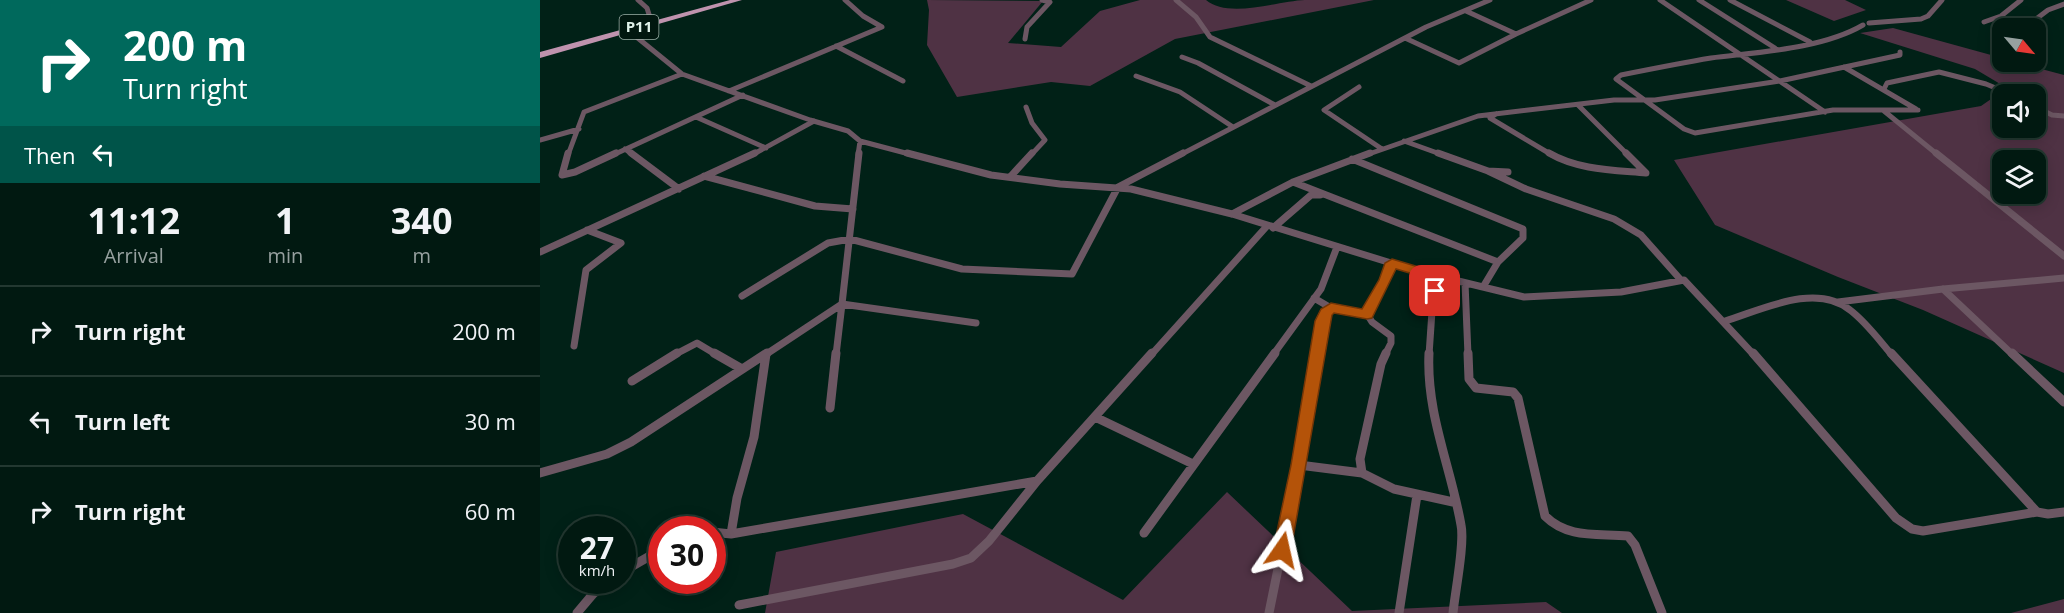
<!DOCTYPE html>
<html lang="en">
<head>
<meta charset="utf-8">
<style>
	body { margin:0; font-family:"Open Sans",sans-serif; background:#0f261f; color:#f1f3f6; height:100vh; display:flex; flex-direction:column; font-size:22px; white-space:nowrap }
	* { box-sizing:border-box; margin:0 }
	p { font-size:20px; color:#96a09f }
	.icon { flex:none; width:33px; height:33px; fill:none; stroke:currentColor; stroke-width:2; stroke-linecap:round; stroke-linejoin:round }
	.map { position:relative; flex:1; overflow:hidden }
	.side { display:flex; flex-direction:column; background:#011911; width:540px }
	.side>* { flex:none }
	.guide { background:#00695c; color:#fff; overflow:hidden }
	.needle { width:39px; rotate:119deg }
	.tools { position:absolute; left:1452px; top:18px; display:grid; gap:12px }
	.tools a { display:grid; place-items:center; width:54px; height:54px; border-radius:12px; background:#011911; box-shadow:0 3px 15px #0003,0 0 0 2px #233831; font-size:30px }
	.speed { position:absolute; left:18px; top:516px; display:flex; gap:12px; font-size:30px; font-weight:700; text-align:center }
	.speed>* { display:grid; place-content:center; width:78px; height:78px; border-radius:50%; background:#011911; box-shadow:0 3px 15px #0003,0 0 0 2px #233831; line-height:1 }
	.speed small { font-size:15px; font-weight:400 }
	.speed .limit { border:9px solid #d22; background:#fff; color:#111 }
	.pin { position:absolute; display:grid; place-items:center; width:51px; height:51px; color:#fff; margin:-26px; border-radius:12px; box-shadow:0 3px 9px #0006 }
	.me { position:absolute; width:66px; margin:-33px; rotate:11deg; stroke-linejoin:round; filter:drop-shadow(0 0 4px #0008) }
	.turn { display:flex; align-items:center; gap:21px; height:126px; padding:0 24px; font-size:27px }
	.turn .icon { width:78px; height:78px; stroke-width:2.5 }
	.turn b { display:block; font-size:42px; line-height:51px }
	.then { display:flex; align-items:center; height:57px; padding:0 24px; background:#0003; gap:12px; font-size:22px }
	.eta { display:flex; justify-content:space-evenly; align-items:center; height:102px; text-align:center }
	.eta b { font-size:36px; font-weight:700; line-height:42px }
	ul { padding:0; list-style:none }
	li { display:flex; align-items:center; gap:18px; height:90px; padding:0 24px; border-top:2px solid #233831 }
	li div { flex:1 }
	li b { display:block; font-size:22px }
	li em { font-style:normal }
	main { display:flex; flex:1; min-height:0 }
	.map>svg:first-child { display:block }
	.green { fill:#4f3244; fill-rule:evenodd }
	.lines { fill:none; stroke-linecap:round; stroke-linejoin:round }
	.street-far2 { stroke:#6c5763; stroke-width:5 }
	.street-far1 { stroke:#6c5763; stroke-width:7 }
	.street { stroke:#6c5763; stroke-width:9 }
	.primary { fill:#bf93ae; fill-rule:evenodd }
	.route { fill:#b45309; stroke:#753606; stroke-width:1.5 }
	.labels { text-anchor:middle; stroke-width:5; stroke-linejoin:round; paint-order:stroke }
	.shield { fill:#01170f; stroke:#9db0a8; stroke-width:1.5 }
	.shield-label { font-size:15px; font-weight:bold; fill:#e0f2ea }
</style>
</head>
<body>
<main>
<section class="side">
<div class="guide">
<div class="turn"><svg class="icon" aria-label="right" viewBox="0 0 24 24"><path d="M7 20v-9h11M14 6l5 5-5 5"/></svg><div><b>200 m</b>Turn right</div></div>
<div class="then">Then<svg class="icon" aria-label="left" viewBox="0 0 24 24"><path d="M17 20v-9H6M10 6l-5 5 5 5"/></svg></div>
</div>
<div class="eta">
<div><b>11:12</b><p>Arrival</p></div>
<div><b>1</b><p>min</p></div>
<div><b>340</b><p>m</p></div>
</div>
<ul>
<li><svg class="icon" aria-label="right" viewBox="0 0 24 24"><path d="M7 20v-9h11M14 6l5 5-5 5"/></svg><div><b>Turn right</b></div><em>200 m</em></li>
<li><svg class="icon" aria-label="left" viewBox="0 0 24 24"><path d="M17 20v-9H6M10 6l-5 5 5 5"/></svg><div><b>Turn left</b></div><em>30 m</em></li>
<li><svg class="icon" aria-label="right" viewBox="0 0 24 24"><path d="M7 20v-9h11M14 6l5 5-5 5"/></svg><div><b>Turn right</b></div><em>60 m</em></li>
</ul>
</section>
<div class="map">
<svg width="1524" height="613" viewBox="0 0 1524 613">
	<rect width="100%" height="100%" fill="#012117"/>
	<path class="green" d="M387 0 503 1 468 43 521 47 560 11 600 0H666C688 19 738 1 765 0 788 0 811 0 834 0L635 39 550 86 511 82 417 97 387 45 389 10Z
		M1246 0H1305L1326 10 1294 21Z
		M1353 28 1462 58V62H1475L1524 75V373L1383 310 1298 277 1175 225 1134 160 1441 106 1467 88 1435 69 1320 33ZM1462 94H1496V128H1462ZM1462 160H1496V194H1462Z
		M687 492 812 611 1006 602 1022 613H225L236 552 423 514 583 600Z
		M1524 599V613H1471Z"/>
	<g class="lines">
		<path class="street-far2" d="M98 0 107 8 112 24
			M636 0 656 17 670 37 771 86
			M1120 0 1285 112
			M1159 0 1235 48
			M1190 0 1270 42
			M1444 22 1461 16 1481 0
			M1329 23 1381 19 1388 16 1402 0
			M1323 25C1282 49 1218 52 1171 58 1141 63 1111 69 1081 75L1076 79 1144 129 1155 133 1293 110H1378
			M1488 25 1508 10 1524 4
			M96 28 94 35 142 74 270 120 308 131 320 141 373 155
			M976 34 1051 0
			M865 38 919 63 976 34 926 11
			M485 39 487 27 510 2 502 0
			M296 46 363 81
			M642 57 658 63 735 105
			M1304 67 1376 109
			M596 76 640 92 693 127
			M819 87 784 110 842 149
			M1344 89 1347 83 1399 72 1446 84 1470 94
			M189 91 342 27 323 16 305 0
			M1038 105 1088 155
			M486 107 492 123 505 140 491 155
			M1496 107 1512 115 1524 116
			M1344 111 1398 155
			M956 114 950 118 1012 155
			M156 117 226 148
			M0 140 39 129
			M864 141 903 155
			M85 149 93 155
			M28 155 44 112 142 74
			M73 155 203 95
			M212 155 274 121
			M318 155 320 141
			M640 155 886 27 950 0
			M826 155 938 116 1074 100H1115L1240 81 1360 55V52"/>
		<path class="street-far1" d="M28 153 22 175 35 172 76 153
			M91 153 139 189
			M367 153 451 175 520 184 591 189 692 214 877 271 984 297 1081 292 1144 280 1214 355
			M898 153 948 171 968 172
			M1009 153C1038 170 1073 170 1106 173L1086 153
			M1396 153 1524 256
			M812 159 983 229V238L958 262 943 287
			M948 171 986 189 1074 219 1101 235 1140 279
			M164 176 275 206 313 209
			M470 177 492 153
			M753 182 958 262
			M692 214 753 182 830 153
			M733 228 771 195H780
			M0 252 215 153
			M877 271 897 294 892 311 889 355
			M925 283 928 355
			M1403 289 1473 355
			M202 296 288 243 310 239 422 269 532 274 578 187 643 153
			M774 298 791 308 827 314
			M1298 302 1403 289 1524 278
			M1185 321C1221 310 1276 282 1310 310 1326 322 1339 340 1352 355
			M34 346 46 270 81 243 47 230
			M134 355 157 343 177 355
			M225 355 302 304 319 153
			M296 355 302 304 436 323
			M611 355 727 226
			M733 355 781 289 797 247
			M777 355 782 321 791 308
			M845 355 851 343V336L832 322 827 314 846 280 852 263"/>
		<path class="street" d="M174 353 202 369
			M846 353 841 364 820 459 822 473 854 489 913 502
			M889 353C886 414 911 467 921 525 925 543 915 592 913 613
			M928 353 929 379 936 388 973 392 978 398 1005 516C1028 539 1058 533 1088 536L1095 545 1122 613
			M1213 353 1356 518 1372 529 1383 531 1497 512 1508 514 1524 512
			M1351 353 1497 512
			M1472 353 1524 402
			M92 381 137 353
			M290 408 296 353
			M555 417 653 464
			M759 465 822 473
			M0 473 67 454 91 442 227 353
			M172 532 191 534 497 481
			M604 533 735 353
			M191 534 197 498 214 437 226 354
			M82 572 122 549
			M199 605 413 564 431 558 449 541 497 481 612 353
			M37 613 53 594 71 580
			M729 613 759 465 777 353
			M859 613 877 495"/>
		<path class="primary" d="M190 0H202L0 58V52Z"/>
	</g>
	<path class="route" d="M852 259 882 268 902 291 895 296 891 294 873 274 856 269 832 318 827 319 794 313 792 315 751 550 748 555 742 558 736 555 733 550 751 465 775 321 781 309 791 303 822 309 839 280 845 263Z"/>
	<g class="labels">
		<rect class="shield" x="79.5" y="15" width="39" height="24" rx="4.5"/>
		<g class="shield-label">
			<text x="99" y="32">P11</text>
		</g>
	</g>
</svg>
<div class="tools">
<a><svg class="needle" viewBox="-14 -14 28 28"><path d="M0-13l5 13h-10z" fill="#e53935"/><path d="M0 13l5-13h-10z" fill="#96a09f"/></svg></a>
<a><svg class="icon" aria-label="sound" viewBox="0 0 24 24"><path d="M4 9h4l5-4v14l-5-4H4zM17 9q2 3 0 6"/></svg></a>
<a><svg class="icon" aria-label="layers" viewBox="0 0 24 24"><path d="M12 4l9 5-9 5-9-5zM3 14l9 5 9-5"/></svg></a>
</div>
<div class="speed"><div>27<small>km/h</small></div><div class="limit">30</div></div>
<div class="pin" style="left:895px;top:291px;background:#d93025"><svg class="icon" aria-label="arrive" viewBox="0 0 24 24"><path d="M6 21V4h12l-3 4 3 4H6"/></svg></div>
<svg class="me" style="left:742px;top:550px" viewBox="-20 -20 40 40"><path d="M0-17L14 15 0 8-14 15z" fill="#b45309" stroke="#fff" stroke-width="4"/></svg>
</div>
</main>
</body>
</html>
